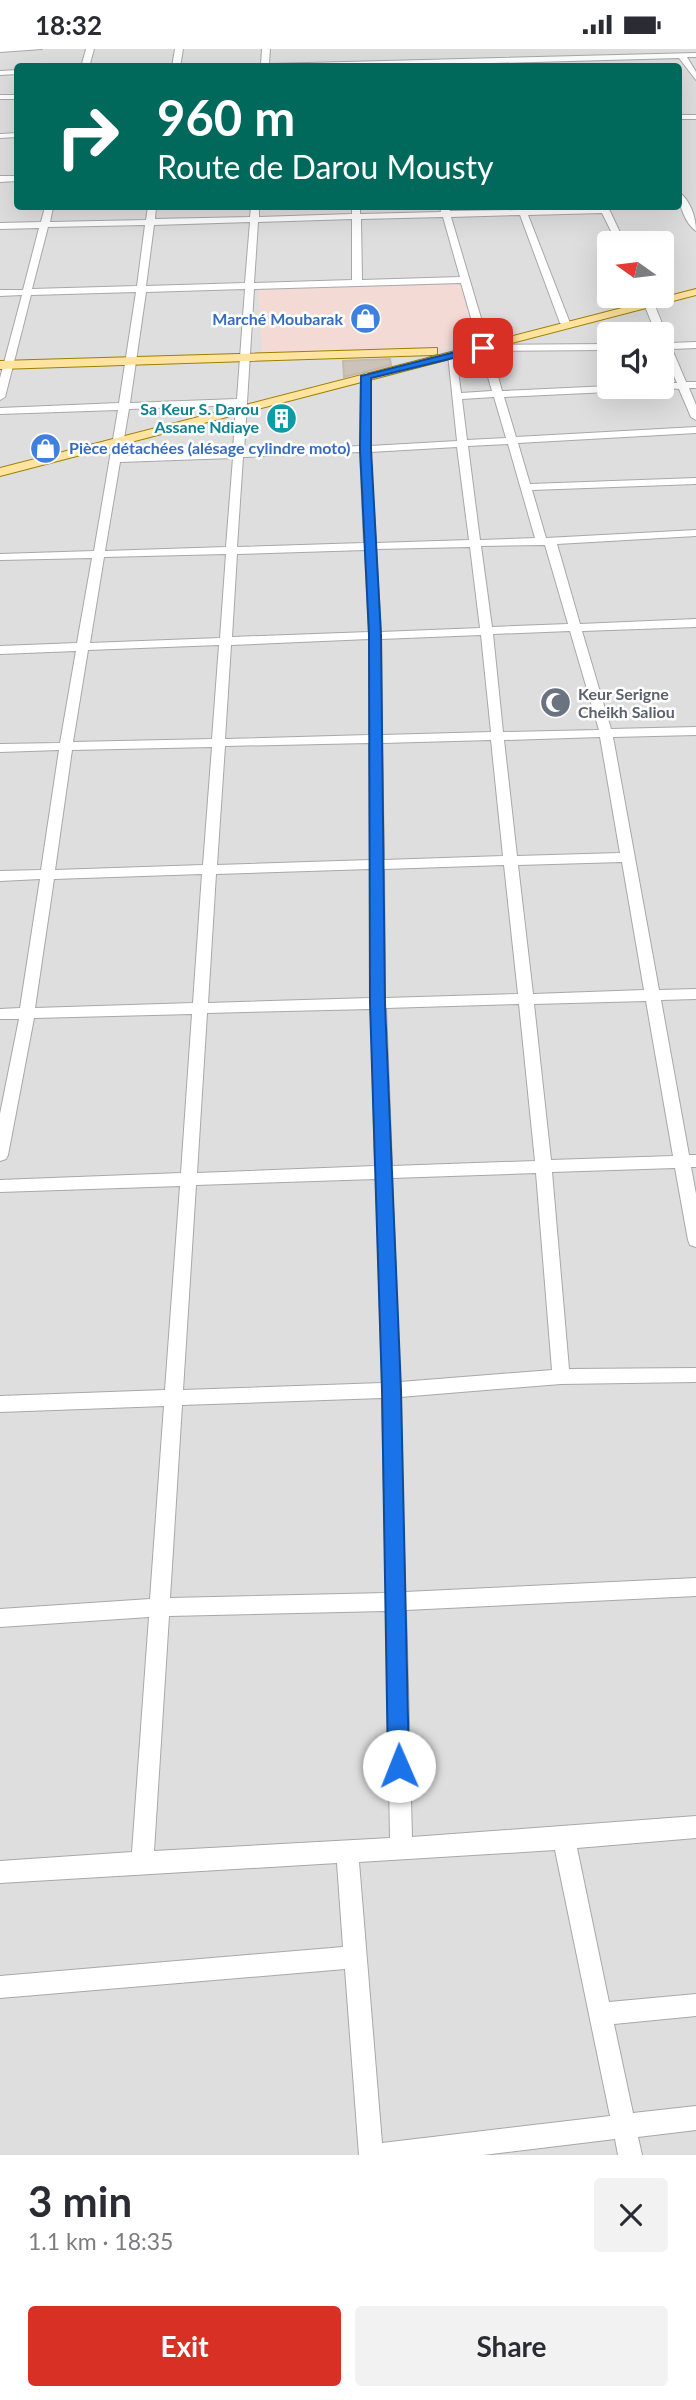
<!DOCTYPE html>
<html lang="en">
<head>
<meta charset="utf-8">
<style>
	body { margin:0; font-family:Lato,sans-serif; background:#f2f2f3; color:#2b2b33; height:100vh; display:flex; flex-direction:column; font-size:26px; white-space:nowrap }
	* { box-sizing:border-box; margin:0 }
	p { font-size:23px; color:#7c7c81 }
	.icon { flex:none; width:38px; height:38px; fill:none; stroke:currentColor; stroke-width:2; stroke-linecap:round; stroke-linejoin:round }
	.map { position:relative; height:2106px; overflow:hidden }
	.drawer { display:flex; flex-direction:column; background:#fff; flex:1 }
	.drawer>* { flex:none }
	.top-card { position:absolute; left:14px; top:14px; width:668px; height:147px; border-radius:7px; box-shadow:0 7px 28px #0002; background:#00695c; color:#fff; overflow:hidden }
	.needle { width:46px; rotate:284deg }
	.controls { position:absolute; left:597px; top:182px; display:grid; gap:14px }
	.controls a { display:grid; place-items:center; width:77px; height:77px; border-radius:7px; background:#fff; box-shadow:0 7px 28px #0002; font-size:35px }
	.pin { position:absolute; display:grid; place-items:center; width:60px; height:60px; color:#fff; margin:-30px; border-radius:14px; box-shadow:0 4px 10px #0006 }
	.me { position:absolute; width:77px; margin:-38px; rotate:359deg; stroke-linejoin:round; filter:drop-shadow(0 0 5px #0008) }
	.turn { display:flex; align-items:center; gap:24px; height:147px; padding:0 28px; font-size:32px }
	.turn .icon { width:91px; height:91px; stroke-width:2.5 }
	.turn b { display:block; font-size:49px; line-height:60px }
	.round { display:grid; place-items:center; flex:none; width:74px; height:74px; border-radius:7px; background:#f2f2f3 }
	.overview { display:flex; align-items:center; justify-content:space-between; height:119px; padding:0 28px }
	h1 { font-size:42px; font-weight:700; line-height:52px }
	.primary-button { display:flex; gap:14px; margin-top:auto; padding:14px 28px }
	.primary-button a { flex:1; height:80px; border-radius:7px; background:#d93025; color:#fff; font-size:28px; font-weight:700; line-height:80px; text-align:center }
	.primary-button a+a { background:#f2f2f3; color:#2b2b33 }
	.status { display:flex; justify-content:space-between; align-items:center; height:49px; padding:0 35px; background:#fff; direction:ltr }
	.status svg { height:19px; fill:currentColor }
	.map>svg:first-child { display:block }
	.residential { fill:#dfdede; fill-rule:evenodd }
	.commercial { fill:#f4dad4 }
	.building { fill:#cbc3b9; stroke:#c5b9a7; stroke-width:2 }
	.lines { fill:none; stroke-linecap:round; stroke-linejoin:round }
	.minor-casing { stroke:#a8a8a8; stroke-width:2 }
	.major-casing { stroke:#9d8000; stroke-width:2 }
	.minor { fill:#fff; fill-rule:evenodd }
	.major { fill:#ffe39e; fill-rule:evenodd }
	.route { fill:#1a73e8; stroke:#114b97; stroke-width:2 }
	.labels { text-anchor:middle; stroke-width:5; stroke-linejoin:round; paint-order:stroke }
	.far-shop-label { font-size:16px; font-weight:bold; fill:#366cbe; stroke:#fff; text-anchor:end }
	.far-culture-label { font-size:16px; font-weight:bold; fill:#0d838f; stroke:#fff; text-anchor:end }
	.far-worship-label { font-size:16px; font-weight:bold; fill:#5b616d; stroke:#fff; text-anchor:start }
</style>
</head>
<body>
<div class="status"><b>18:32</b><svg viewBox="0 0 49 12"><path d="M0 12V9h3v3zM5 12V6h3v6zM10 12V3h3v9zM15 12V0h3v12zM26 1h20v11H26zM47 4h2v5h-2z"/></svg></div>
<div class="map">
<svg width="696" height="2106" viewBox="0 0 696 2106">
	<rect width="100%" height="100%" fill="#f2f0e6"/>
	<path class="residential" d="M0 0H696V2106H0ZM18 18H679V158H18ZM609 194H662V247H609ZM609 285H662V338H609Z"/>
	<path class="commercial" d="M463 235 479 299 262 306 258 241Z"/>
	<path class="building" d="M390 310 391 316 344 328 343 312Z
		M290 357 287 379 276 378V368L270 362Z"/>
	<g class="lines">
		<defs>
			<path id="minor" d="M0 0H42L0 3Z
				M86 0H94L89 18H81Z
				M175 0H183L180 18H172Z
				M262 0H270L269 15 696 4V8H687L696 23V31L679 9 350 18H244L261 15Z
				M18 21V25L0 26V22Z
				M0 46H18V50H0Z
				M679 66H696V70H679Z
				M18 84V88L0 89V85Z
				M0 127H18V132L0 133Z
				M679 143C690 151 696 168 696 182 685 174 679 157 679 143Z
				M45 158H53L50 173 146 171 148 158H156L155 170 250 168 251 158H259V168L352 165V158H360V165L441 163 440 158H448L450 162 518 161 517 158H525L526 160 608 158 625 194H617L602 164 528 166 570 274 565 277 560 274 520 166 451 168 489 296 609 295V301L491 302 502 342 609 337 656 338 651 341 504 348 516 388 696 378V384L518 394 530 435 696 429V435L532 441 546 489 696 481V487L557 495 580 575 696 570V578L582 582 611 680 696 678V686L613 688 659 941 696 940V950L661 951 689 1106H696V1118H691L696 1145V1198L690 1196 688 1191 675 1119 552 1123 569 1320 696 1319V1333L561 1335 400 1348 405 1543 696 1529V1547L406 1561 412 1788 696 1767V1789L577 1799 609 1953 696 1945V1967L614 1975 633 2064 696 2057V2081L638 2088 642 2106H618L615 2090 483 2106H359L345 1920 0 1949V1927L343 1898 337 1814 0 1834V1812L132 1803 149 1568 0 1578V1560L150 1550 164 1357 0 1363V1347L165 1341 180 1137 0 1143V1131L181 1124 192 965 34 969 8 1106 6 1110 0 1112V1065L19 970H0V960L20 959 40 830 0 832V822L41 821 59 701 0 703V695L60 694 76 602 0 605V597L77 594 92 509 0 511V505L94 502 118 361 0 365V359L119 354 136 243 31 246 5 348 0 351V329L22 246 0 247V241H23L39 179 0 180V174L41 173ZM443 168 460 228 362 231 361 170ZM352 170V231L254 234 258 173ZM250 173 245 234 146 237 154 176ZM145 176 137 237 32 240 48 178ZM461 234 492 342 461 344 456 307 448 305 457 392 370 397 371 327 366 324 361 327 360 397 244 402 254 240ZM245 240 237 350 130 354 146 243ZM494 348 506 389 467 391 462 350ZM236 356 233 402 121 407 129 360ZM508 395 535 489 480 491 468 397ZM457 398 469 491 376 494 370 403ZM360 403 364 494 237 498 243 408ZM233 409 226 498 105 502 120 413ZM545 496 568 575 492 578 481 497ZM470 498 480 579 381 583 376 500ZM365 501 369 583 232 588 237 505ZM226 505 220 589 90 594 104 508ZM570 582 599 681 503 683 493 585ZM481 586 491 683 382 686 381 590ZM369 590V686L225 690 231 596ZM219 596 212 690 73 693 88 601ZM600 688 620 804 517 807 504 691ZM491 691 503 807 384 811 382 694ZM369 694 370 811 217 816 225 697ZM212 698 203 816 55 821 72 701ZM622 813 644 941 533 945 518 816ZM504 816 518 945 385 949 384 820ZM370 820V949L208 954 216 825ZM202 825 193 954 35 959 54 830ZM646 952 673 1107 551 1111 534 955ZM519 955 535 1112 392 1117 386 959ZM371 960 375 1117 197 1124 207 964ZM536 1124 552 1321 400 1333 392 1129ZM376 1130 382 1334 183 1341 196 1136ZM382 1349 386 1544 170 1549 182 1356ZM386 1562 390 1789 154 1802 169 1567ZM555 1801 610 2067 382 2094 359 1813Z
				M641 247H651L670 294 696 293V299L672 300 686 333H696V339H689L696 356V371L691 368 679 340 657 338H662V334H677L662 300V285H656Z"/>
			<path id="major" d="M696 240V246L0 427V419Z
				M437 299V305L433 306 0 320V312Z"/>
		</defs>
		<use href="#minor" class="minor-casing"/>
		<use href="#major" class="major-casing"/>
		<use href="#minor" class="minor"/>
		<use href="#major" class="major"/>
	</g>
	<path class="route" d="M483 296 486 301 371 329V400L381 586 385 954 401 1341 409 1717 406 1724 399 1727 391 1724 388 1717 382 1341 370 954 369 586 360 400 361 327Z"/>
	<defs>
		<symbol id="shop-disc" viewBox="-11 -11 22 22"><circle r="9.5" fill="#3f7fe0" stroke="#fff"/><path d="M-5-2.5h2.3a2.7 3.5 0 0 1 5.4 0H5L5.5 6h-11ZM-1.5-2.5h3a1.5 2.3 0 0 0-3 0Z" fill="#fff"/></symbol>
		<symbol id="building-disc" viewBox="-11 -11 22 22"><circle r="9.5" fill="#0f9aa8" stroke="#fff"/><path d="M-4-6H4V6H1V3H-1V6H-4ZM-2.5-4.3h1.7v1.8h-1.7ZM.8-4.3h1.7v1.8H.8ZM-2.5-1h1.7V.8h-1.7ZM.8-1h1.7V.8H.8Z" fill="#fff"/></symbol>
		<symbol id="mosque-disc" viewBox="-11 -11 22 22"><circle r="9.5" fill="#6b7280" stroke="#fff"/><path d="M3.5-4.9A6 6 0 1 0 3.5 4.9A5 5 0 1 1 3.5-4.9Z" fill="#fff"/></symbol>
	</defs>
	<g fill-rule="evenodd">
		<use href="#shop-disc" x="348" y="252" width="35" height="35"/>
		<use href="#building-disc" x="264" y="352" width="35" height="35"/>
		<use href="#shop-disc" x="28" y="382" width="35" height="35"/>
		<use href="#mosque-disc" x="538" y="636" width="35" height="35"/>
	</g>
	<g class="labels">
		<g class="far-shop-label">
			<text x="343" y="276">Marché Moubarak</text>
			<text x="69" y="405" text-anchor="start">Pièce détachées (alésage cylindre moto)</text>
		</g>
		<g class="far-culture-label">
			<text x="259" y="366">Sa Keur S. Darou<tspan x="259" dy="18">Assane Ndiaye</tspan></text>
		</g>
		<g class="far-worship-label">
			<text x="578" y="651">Keur Serigne<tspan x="578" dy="18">Cheikh Saliou</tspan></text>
		</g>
	</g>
</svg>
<div class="controls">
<a><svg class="needle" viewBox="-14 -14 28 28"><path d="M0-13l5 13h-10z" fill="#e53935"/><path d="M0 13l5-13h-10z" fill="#7c7c81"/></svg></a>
<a><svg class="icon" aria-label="sound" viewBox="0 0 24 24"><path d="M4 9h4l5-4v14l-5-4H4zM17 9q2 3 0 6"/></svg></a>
</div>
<div class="pin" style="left:483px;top:299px;background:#d93025"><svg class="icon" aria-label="arrive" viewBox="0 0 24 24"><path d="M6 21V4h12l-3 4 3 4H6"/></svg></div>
<svg class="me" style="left:399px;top:1717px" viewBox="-20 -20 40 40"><circle r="19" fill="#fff"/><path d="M0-13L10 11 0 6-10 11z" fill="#1a73e8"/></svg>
<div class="top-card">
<div class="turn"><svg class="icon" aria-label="right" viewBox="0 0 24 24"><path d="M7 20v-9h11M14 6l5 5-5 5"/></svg><div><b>960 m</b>Route de Darou Mousty</div></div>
</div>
</div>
<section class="drawer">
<div class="overview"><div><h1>3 min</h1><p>1.1 km · 18:35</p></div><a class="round"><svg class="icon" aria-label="close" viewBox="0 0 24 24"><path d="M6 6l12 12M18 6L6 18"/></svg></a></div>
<div class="primary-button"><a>Exit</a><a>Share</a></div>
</section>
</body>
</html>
